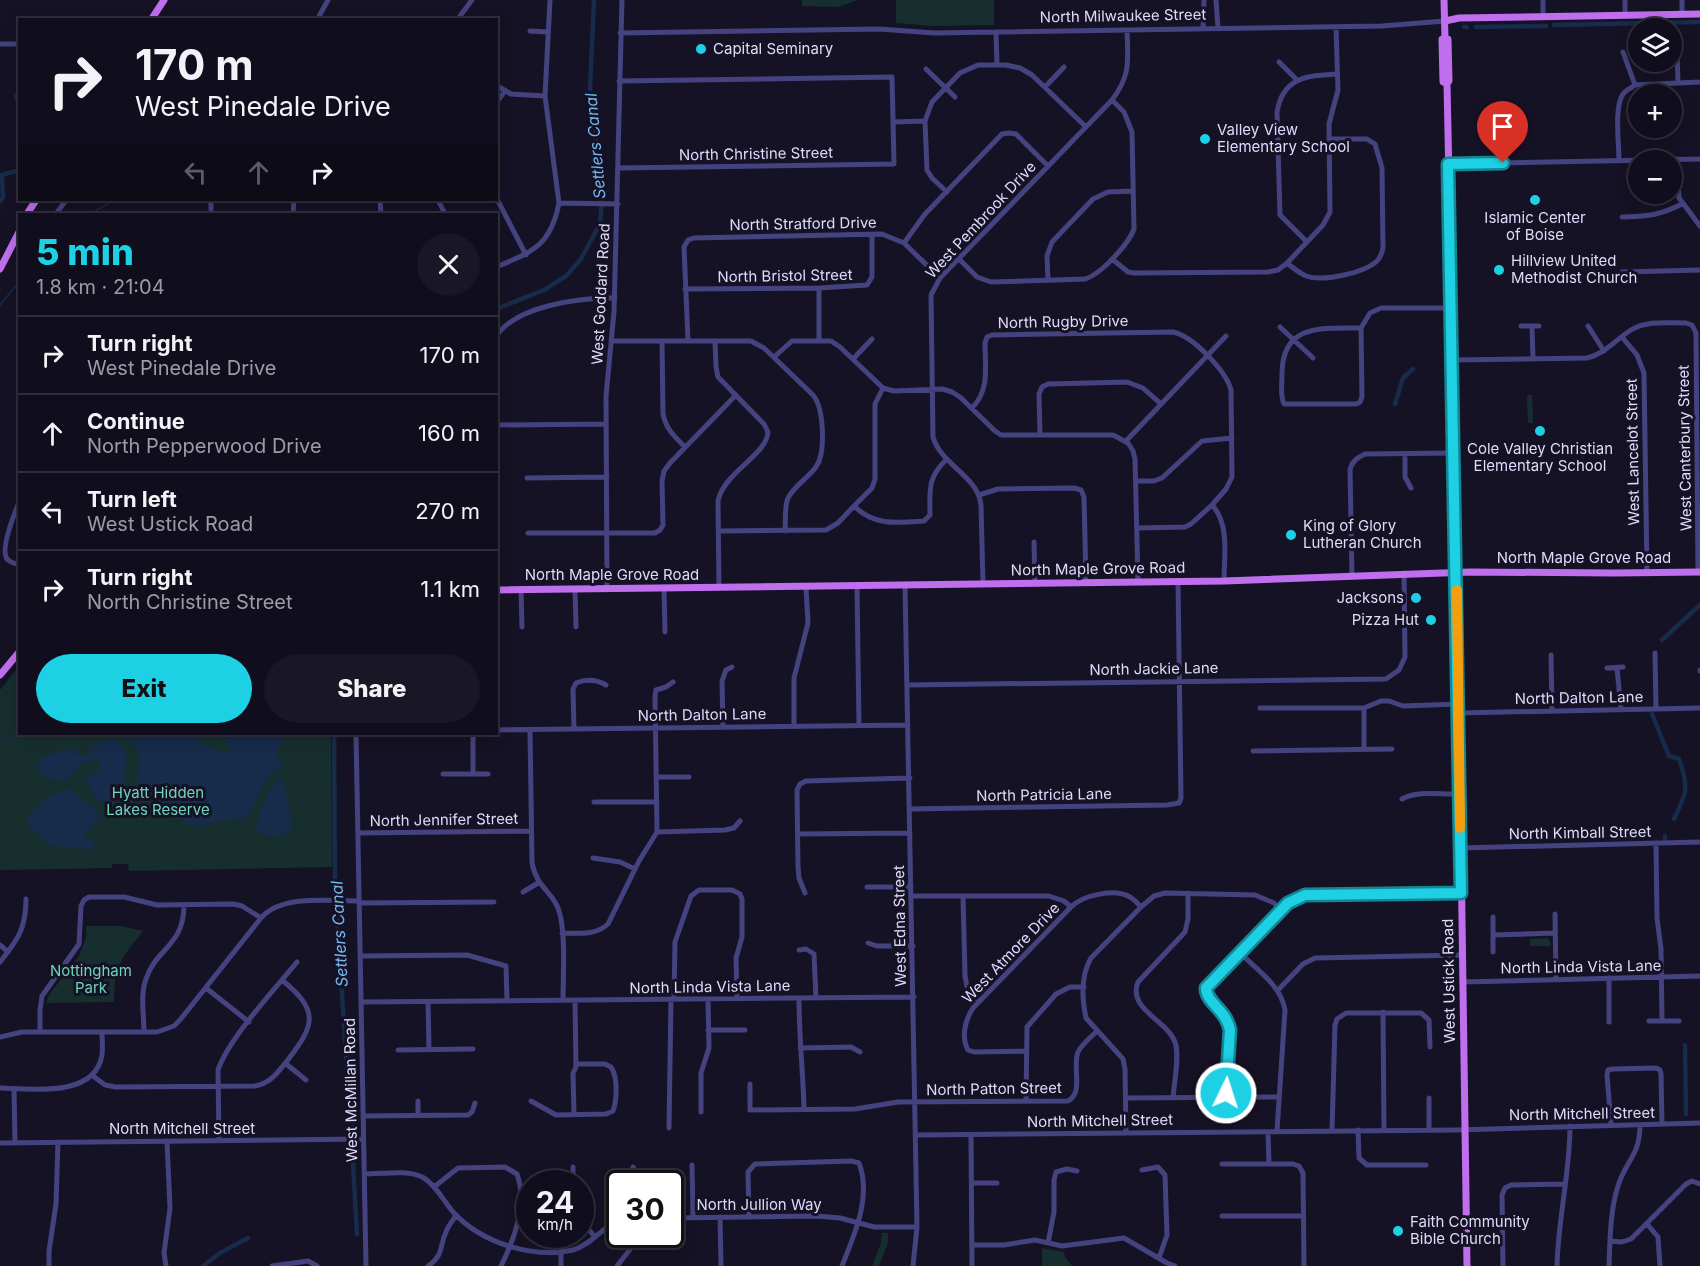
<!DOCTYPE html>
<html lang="en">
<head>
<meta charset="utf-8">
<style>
	body { margin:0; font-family:Inter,sans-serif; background:#191725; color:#f1f3f6; height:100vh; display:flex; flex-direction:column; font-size:22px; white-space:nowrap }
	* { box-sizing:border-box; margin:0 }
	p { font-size:20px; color:#9c9ca3 }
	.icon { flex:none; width:33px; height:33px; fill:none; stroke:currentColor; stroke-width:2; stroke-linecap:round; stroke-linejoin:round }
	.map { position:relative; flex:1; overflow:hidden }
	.panel { position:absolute; left:18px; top:213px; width:480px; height:522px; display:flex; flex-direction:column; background:#100e1c; border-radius:0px; box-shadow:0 3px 15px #0003,0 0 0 2px #302e3b }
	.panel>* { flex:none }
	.guide { position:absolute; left:18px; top:18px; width:480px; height:183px; border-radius:0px; box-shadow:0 3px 15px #0003,0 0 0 2px #302e3b; background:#100e1c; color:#f1f3f6; overflow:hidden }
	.buttons { position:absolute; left:1628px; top:18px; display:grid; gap:12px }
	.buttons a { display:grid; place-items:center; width:54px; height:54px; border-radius:50%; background:#100e1c; box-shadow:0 3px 15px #0003,0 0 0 2px #302e3b; font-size:30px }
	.speed { position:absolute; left:516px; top:1170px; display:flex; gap:12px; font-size:30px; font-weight:700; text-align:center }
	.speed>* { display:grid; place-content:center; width:78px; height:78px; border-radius:50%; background:#100e1c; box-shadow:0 3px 15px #0003,0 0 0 2px #302e3b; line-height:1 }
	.speed small { font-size:15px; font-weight:400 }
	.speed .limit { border:3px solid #111; border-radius:9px; background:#fff; color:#111 }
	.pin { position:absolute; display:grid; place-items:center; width:51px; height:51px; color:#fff; margin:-62px -26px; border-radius:50% 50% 50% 0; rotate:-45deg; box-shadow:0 0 6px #0007 }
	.pin .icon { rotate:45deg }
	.me { position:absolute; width:66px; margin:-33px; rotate:4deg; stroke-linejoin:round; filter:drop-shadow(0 0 4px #0008) }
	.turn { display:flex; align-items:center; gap:21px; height:126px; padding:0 18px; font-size:27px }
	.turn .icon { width:78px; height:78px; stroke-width:2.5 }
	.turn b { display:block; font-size:42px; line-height:51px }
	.lanes { display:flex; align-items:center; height:57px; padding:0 18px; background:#0003; justify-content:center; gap:30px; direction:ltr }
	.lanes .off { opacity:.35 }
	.round { display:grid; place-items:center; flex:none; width:63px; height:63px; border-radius:32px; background:#191725 }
	.head { display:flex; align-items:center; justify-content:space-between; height:102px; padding:0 18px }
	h1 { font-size:36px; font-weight:800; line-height:45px; color:#1ed0e4 }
	.action { display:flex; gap:12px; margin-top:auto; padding:12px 18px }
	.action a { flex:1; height:69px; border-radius:36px; background:#1ed0e4; color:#111; font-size:24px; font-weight:800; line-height:69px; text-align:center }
	.action a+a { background:#191725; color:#f1f3f6 }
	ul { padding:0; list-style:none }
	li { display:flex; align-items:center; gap:18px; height:78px; padding:0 18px; border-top:2px solid #302e3b }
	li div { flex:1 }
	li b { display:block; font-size:22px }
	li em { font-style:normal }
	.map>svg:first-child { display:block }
	.green { fill:#162f2e }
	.water { fill:#172b4a }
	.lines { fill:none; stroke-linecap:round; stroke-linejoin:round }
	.stream { stroke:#172b4a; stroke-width:1.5 }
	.canal { stroke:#172b4a; stroke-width:4.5 }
	.minor { stroke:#45437f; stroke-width:5 }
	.major { stroke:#bf6fee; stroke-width:7 }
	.route-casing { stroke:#148794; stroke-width:15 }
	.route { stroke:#1ed0e4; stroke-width:10 }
	.slow { stroke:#f59e0b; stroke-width:10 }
	.poi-dot { fill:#1ed0e4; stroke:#161225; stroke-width:2 }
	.labels { text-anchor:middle; stroke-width:6; stroke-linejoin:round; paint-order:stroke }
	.street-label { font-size:15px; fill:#dfdbfb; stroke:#161225 }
	.poi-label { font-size:15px; fill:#dfdbfb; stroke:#161225; text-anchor:start }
	.park-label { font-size:15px; fill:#6fd3ba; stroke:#161225 }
	.water-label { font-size:16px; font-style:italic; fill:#75b6ef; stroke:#161225 }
</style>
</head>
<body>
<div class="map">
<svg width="1700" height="1266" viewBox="0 0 1700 1266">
	<rect width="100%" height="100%" fill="#161225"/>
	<path class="green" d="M802 0H857L838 7 802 6Z
		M896 0H994V25L932 26 896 23Z
		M1527 395H1532L1533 423H1528Z
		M19 666 20 734H331L332 867 129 871 128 864H112V868L0 870V690Z
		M86 926H121L143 931C121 959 114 966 114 1002L46 1003 49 995 79 956 86 938Z
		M1547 938 1550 941 1551 946H1530V939Z
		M882 1233H888V1243L879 1266H872L881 1243Z
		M1042 1248 1064 1252 1065 1257 1072 1266H1042Z"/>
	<path class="water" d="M128 734H193C196 743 219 754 229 752L230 747 223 739 233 737 234 734 284 738 276 752 277 758 284 768C261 770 260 806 244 818 240 821 235 819 230 819 218 821 206 825 194 827 184 821 173 816 164 806 159 800 161 797 153 790 146 790 140 793 136 787L140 755Z
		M104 740H114L122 743 127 758 124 785 121 794 113 803 107 805 102 800 95 802 94 795 86 779 87 775 100 771V760L97 758 87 762H83C79 768 72 778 65 780 59 782 44 777 40 774 38 771 37 767 37 764L43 756 69 749 80 755 89 756 94 745Z
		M279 778 283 780 293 827C286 838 263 839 255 829 260 813 266 789 279 778Z
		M71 788 85 804 92 803 101 818 95 821 84 838 95 843 93 849 51 846 28 826C28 823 28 818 29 816 34 805 60 790 71 788Z"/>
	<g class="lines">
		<path class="stream" d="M90 214 114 200
			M0 305 20 281
			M0 741 20 733"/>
		<path class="canal" d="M1554 25 1700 22
			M1464 27H1467
			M1476 27 1546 26
			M20 89 16 96 20 105
			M0 201 3 198 2 175 20 170
			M496 309 544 290 566 276 581 259 600 224 602 199 590 88 594 0
			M1395 404 1403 378 1413 369
			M1662 640 1700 605
			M1652 714 1669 756 1679 759C1689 787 1687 793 1674 819
			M334 734 335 886 351 1133
			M1665 839V836
			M1685 1045 1686 1114
			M352 1146 357 1234
			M203 1266 220 1253 248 1238"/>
		<path class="minor" d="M1216 0 1218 28
			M1543 0V17
			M1625 0V15
			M1682 0V14
			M317 20 328 0
			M457 20 472 0
			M1203 28 1204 0
			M530 31 548 32
			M996 32 997 65
			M620 33 879 29 934 33 996 32 1382 26 1445 21
			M0 44H20
			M1677 51 1678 83
			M1279 62 1297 80
			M926 69 955 97
			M496 85 511 94 545 96
			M1635 85 1700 82
			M1045 87 1064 67
			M496 103 505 91
			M893 122 925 121
			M1677 159 1679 198 1700 226
			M1619 161C1619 144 1614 107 1623 94 1626 90 1631 88 1635 85L1623 52
			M1448 164 1700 159
			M618 168 894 164 892 77 619 81
			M947 192 932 178 927 170 925 121 932 102 960 73 978 65H1006L1020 68 1032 75 1086 127
			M496 197 526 255
			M211 200V214
			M380 200 381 214
			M438 200 445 214
			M559 203 618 204
			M56 214 66 200
			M293 214 294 200
			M1622 217C1648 216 1658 216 1682 204
			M1307 242 1280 215 1277 112C1283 76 1308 76 1337 74
			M904 243 925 214 1002 134 1009 133 1016 134 1048 166
			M959 259 977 277 991 282 1085 279C1101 274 1128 245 1134 229L1132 132 1124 112 1112 100
			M1112 259 1128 272 1134 273 1268 272 1278 270 1287 263C1293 268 1299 273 1306 276 1323 282 1364 273 1377 261 1381 257 1382 253 1383 248L1382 168 1375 144 1367 139H1329
			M1287 263 1323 225 1330 212 1329 124 1338 90 1336 27
			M496 267C533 252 551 245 559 203L545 96 550 0
			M1622 272 1700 270
			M1048 280 1047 256 1052 242 1093 199 1108 192 1133 191
			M685 289 819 288 867 285 872 277V234
			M1521 326H1539
			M1532 326 1533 358
			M1588 326 1604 351
			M1280 327 1313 358
			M1361 328 1362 397 1360 402 1356 404H1284C1280 396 1282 385 1282 376 1281 323 1322 328 1361 328L1370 313 1381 308H1450
			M496 337C514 306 582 297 615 298
			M1622 337 1637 355 1644 373 1647 573
			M688 340 684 247 688 240 694 238 882 234 904 243 940 278
			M819 340V288
			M612 341H751L764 348 813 395C824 408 826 453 816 467 808 478 794 486 788 498 784 508 786 521 785 531
			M662 341 663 414C666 429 674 436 685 447
			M715 341 716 367 718 377 764 424 768 432C767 455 724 472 718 501L719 588
			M774 357 792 341H831L840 347 883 388 894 391 942 389 952 392 960 397 995 431 1001 435H1113L1128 443 1133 451 1135 459 1138 582
			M853 359 872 339
			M1451 360 1587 358C1605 354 1615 340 1631 330 1646 320 1669 323 1686 323L1692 325 1696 333 1698 572
			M972 408C990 390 985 367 985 343L987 337 992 335 1173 332C1193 336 1226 371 1231 390L1232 477 1226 489 1212 505C1230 524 1224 557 1224 581
			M496 425 606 424
			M1040 435 1039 394 1042 387 1048 384 1127 382 1143 388 1161 404
			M1126 441 1226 336
			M1405 454V477L1411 488
			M527 478 607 477
			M1136 481H1154L1162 478 1202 441 1232 438
			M979 495 998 489 1074 488 1081 490 1084 497 1086 582
			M20 500C15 512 0 549 7 559 10 562 16 564 20 565
			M854 506 872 488 875 479V404L883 388
			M1137 528 1185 527 1191 524 1212 505
			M719 531 826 530 838 523 854 506C874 526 897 523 924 521L930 515C930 491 927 478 946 460
			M528 533H655L660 530 663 525 662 481 664 471 670 463 736 395
			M1034 542 1035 583
			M1352 576 1350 470C1352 461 1357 458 1365 454L1453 453
			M983 584 981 505C978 476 941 465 933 437L931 295 940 278 1112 100C1131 75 1128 61 1127 30
			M857 586 859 725
			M905 586 917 1227 913 1266
			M664 588 665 632
			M521 589 522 627
			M575 589 576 627
			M607 589 606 396 614 312 622 0
			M1655 653 1656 709
			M1551 655 1552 711
			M1607 668 1623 667
			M1617 668 1621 709
			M1700 670V671
			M908 685 1386 679 1399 670 1405 657 1404 573
			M1260 708H1364L1381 701H1389L1403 706 1458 704
			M1364 708V749
			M1458 713 1700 708
			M794 726V678L808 623 806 587
			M723 727 722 681 726 670 732 667
			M574 729 573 689 576 683C586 679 597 680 606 685
			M496 730 908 725
			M530 730 532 863C537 889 554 892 559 911 566 932 563 977 563 1000
			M356 734 366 1266
			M473 734V774
			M1253 751 1392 749
			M443 774H488
			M657 777H689
			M1402 799C1419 790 1440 795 1459 794
			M594 802H657
			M910 809 1167 805 1179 803 1181 798 1178 581
			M657 832 725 830 734 828 740 821
			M358 833 531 831
			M798 834 910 833
			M1656 843 1657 918 1661 949 1662 1021
			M1460 848 1700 842
			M593 858 620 862 635 869
			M867 887H911
			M523 892 538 883
			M805 893 799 878 798 867 797 790 800 784 806 781 910 778
			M912 896H1049L1064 901 1071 907C1083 895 1115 888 1130 897 1134 899 1138 904 1141 907L1154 896 1165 893 1255 895 1274 903 1281 910 1288 903 1305 895 1461 893
			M963 896 965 976 967 987 979 1001
			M359 903 494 902
			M1555 914 1556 980
			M1493 917V952
			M562 933C579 933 595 936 608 924L639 861 657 832 655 696 656 690 666 687 673 682
			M1493 935 1555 933
			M868 943 877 946H913
			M0 945 8 952
			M799 950 806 949 814 954 816 998
			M1239 952C1256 969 1281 985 1285 1010L1277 1131
			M360 956 467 955 506 966 507 1001
			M0 962C18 939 26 929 26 899
			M1609 978V1022
			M1462 982 1700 976
			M206 988 249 1022
			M1278 990 1303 964 1315 958 1462 955
			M799 998C799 1036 803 1072 804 1109
			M674 999 675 942 691 896 699 890H732L740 894 742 899V937L736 958 737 999
			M361 1002 914 997
			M428 1002 429 1049
			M1383 1012 1384 1130
			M1649 1021H1679
			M708 1030H745
			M40 1032V1010L42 996 79 944 81 906 84 900 89 897H124L157 905 233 904 242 906 261 918
			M144 1032C144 1015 140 995 146 979 156 948 184 946 184 905
			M0 1037 22 1032H157L174 1026 180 1020 261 918C281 894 330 901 359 901
			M800 1048 851 1047 860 1052
			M398 1050 473 1049
			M1026 1051 974 1052 968 1050C961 1037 965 1020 973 1008L1071 907
			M285 1063 306 1080
			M93 1076 105 1085 116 1087 255 1086C271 1083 277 1073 287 1061 315 1025 320 1011 282 980
			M750 1084V1110L855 1109 898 1102 1068 1101C1084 1093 1072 1067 1078 1052 1082 1044 1091 1037 1097 1031
			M0 1088C32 1089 95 1098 102 1055 103 1048 102 1039 102 1032
			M14 1089 15 1142
			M1126 1098 1279 1097
			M1173 1098C1174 1083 1180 1055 1175 1042 1167 1020 1127 1009 1138 982L1185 932 1188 919V893
			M1225 1098 1230 1030C1226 1009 1206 1003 1206 988L1281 910
			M1429 1098V1130
			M418 1101V1115
			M531 1101 556 1115 606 1114 613 1111C617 1100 618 1077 611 1067L605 1064H576
			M1026 1101 1027 1027 1056 994 1070 987H1084
			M701 1112V1073L709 1048 708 999
			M574 1114 573 1073 576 1067 575 1000
			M363 1116 468 1115 472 1112 475 1103
			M1611 1125 1607 1075 1608 1070 1613 1069 1656 1068 1660 1070 1661 1074 1662 1124
			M669 1128 671 999
			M1358 1130 1359 1158 1367 1165H1426
			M1332 1131 1335 1025 1337 1019 1346 1013H1421L1429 1020 1430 1047
			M1268 1132 1269 1164
			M1126 1133 1125 1069 1123 1059 1086 1018C1082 999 1081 975 1091 958L1141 907
			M916 1135 1457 1130 1700 1123
			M971 1135 972 1266
			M219 1141 218 1070C229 1038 275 989 297 962
			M0 1143 363 1139
			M1222 1164H1293L1299 1166 1303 1173 1304 1266
			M692 1165 693 1217
			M573 1167V1184
			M633 1167 638 1176V1184
			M1142 1170 1158 1167 1165 1175 1167 1235 1159 1258
			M365 1174C383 1174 408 1169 424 1178 437 1186 444 1202 454 1213 482 1243 533 1259 573 1250 591 1245 602 1227 620 1220
			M972 1183H997
			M434 1187 458 1168 505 1167 517 1174C528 1204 514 1240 501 1266
			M1222 1216H1303
			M720 1217 721 1266
			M749 1217 748 1172 755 1164 851 1161 859 1163C872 1197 854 1235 842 1266
			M670 1218 817 1216 840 1218 874 1227H917
			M580 1219 595 1237
			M1647 1224 1658 1237 1660 1266
			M1610 1241 1622 1242 1631 1239 1686 1184 1692 1181 1700 1184
			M1048 1243 1054 1212V1180L1056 1172 1067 1169 1077 1171
			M973 1245H1004L1035 1240 1062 1246 1124 1238 1167 1263 1175 1266
			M561 1251V1266
			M49 1266V1251L56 1204 58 1142
			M166 1266 164 1253 170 1208 167 1141
			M272 1266 308 1261 317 1266
			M428 1266C444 1255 439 1247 446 1232 448 1226 453 1221 456 1215
			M617 1266 635 1243 638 1234
			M1503 1266 1502 1195 1505 1188 1511 1185 1565 1184
			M1557 1266C1558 1219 1570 1173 1570 1126
			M1609 1266C1610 1240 1610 1211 1618 1186 1626 1160 1640 1156 1640 1125"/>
		<path class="major" d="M1444 0 1445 38 1448 39 1449 81 1447 83 1457 572 1467 1266
			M151 20 164 0
			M1445 21 1459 18 1700 14
			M1445 38 1442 39 1443 82 1447 83
			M27 214 36 200
			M0 269 20 230
			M496 590 1224 581 1470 572 1615 573 1700 572
			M0 675 20 651"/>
	</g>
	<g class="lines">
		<defs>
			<path id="route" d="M1226 1093 1230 1030C1226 1009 1206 1003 1206 988L1288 903 1305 895 1461 893 1448 164 1503 163"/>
		</defs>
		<use href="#route" class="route-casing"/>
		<use href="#route" class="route"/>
		<path class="slow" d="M1457 590 1460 828"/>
	</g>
	<g class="poi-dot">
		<circle cx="701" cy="49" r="6"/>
		<circle cx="1205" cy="139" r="6"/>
		<circle cx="1535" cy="200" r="6"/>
		<circle cx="1499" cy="270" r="6"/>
		<circle cx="1540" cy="431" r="6"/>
		<circle cx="1291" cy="535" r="6"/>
		<circle cx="1416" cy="598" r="6"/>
		<circle cx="1431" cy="620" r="6"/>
		<circle cx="1398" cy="1231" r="6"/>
	</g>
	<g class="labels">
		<g class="street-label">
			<text transform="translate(1123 16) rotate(-1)" y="5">North Milwaukee Street</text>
			<text transform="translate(756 154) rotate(-1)" y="5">North Christine Street</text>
			<text transform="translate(981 220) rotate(-47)" y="5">West Pembrook Drive</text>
			<text transform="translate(803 224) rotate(-1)" y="5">North Stratford Drive</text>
			<text transform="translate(785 276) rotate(-1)" y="5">North Bristol Street</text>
			<text transform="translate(601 294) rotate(-87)" y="5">West Goddard Road</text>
			<text transform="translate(1063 322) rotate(-1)" y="5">North Rugby Drive</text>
			<text transform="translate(1685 448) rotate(-91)" y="5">West Canterbury Street</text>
			<text transform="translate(1633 452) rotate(-91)" y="5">West Lancelot Street</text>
			<text x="1584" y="563">North Maple Grove Road</text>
			<text transform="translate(1098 569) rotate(-1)" y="5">North Maple Grove Road</text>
			<text x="612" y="580">North Maple Grove Road</text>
			<text transform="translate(1154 669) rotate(-1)" y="5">North Jackie Lane</text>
			<text transform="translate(1579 698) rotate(-1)" y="5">North Dalton Lane</text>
			<text transform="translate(702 715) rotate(-1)" y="5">North Dalton Lane</text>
			<text transform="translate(1044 795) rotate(-1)" y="5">North Patricia Lane</text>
			<text transform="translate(444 820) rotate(-1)" y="5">North Jennifer Street</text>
			<text transform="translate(1580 833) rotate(-1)" y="5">North Kimball Street</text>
			<text transform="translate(900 926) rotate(-91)" y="5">West Edna Street</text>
			<text transform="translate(1011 953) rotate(-46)" y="5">West Atmore Drive</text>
			<text transform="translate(1581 967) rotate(-1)" y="5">North Linda Vista Lane</text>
			<text transform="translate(1449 981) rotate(-91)" y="5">West Ustick Road</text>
			<text transform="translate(710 987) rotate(-1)" y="5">North Linda Vista Lane</text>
			<text transform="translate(994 1089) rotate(-1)" y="5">North Patton Street</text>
			<text transform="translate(351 1090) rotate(-91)" y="5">West McMillan Road</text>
			<text transform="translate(1582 1114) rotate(-1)" y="5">North Mitchell Street</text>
			<text transform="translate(1100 1121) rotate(-1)" y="5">North Mitchell Street</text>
			<text x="182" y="1134">North Mitchell Street</text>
			<text x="759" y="1210">North Jullion Way</text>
		</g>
		<g class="poi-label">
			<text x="713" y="54">Capital Seminary</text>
			<text x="1217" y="135">Valley View<tspan x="1217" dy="17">Elementary School</tspan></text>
			<text x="1535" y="223" text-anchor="middle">Islamic Center<tspan x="1535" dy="17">of Boise</tspan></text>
			<text x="1511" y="266">Hillview United<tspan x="1511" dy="17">Methodist Church</tspan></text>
			<text x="1540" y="454" text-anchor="middle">Cole Valley Christian<tspan x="1540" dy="17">Elementary School</tspan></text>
			<text x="1303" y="531">King of Glory<tspan x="1303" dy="17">Lutheran Church</tspan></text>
			<text x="1404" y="603" text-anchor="end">Jacksons</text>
			<text x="1419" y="625" text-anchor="end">Pizza Hut</text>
			<text x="1410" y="1227">Faith Community<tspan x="1410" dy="17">Bible Church</tspan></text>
		</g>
		<g class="park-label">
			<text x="158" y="798">Hyatt Hidden<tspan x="158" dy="17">Lakes Reserve</tspan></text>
			<text x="91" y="976">Nottingham<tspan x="91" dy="17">Park</tspan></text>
		</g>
		<g class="water-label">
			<text transform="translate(595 146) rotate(-95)" y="6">Settlers Canal</text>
			<text transform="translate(339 934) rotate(-93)" y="6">Settlers Canal</text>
		</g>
	</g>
</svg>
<div class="buttons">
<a><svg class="icon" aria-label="layers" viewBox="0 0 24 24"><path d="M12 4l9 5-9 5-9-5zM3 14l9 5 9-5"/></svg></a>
<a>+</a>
<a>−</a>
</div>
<div class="speed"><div>24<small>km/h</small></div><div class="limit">30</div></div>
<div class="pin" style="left:1503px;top:163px;background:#d93025"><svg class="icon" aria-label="arrive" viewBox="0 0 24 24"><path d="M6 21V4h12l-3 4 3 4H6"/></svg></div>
<svg class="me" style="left:1226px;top:1093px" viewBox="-20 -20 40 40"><circle r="17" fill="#1ed0e4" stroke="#fff" stroke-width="3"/><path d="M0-11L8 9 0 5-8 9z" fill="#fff"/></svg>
<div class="guide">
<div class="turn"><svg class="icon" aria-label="right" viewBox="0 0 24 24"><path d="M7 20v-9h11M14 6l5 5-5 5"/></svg><div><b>170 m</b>West Pinedale Drive</div></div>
<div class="lanes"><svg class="icon off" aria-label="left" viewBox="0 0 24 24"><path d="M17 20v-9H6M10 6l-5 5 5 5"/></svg><svg class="icon off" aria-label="ahead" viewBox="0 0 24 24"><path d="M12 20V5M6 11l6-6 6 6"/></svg><svg class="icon" aria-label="right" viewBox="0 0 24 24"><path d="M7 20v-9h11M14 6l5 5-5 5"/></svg></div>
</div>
<section class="panel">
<div class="head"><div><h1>5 min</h1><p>1.8 km · 21:04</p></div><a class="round"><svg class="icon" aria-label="close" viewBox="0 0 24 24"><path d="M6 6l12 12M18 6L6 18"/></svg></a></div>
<ul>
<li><svg class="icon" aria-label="right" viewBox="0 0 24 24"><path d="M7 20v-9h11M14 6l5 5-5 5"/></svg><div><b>Turn right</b><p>West Pinedale Drive</p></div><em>170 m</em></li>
<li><svg class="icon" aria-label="ahead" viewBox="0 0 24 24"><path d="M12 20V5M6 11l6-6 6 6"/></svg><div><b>Continue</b><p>North Pepperwood Drive</p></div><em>160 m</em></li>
<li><svg class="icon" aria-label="left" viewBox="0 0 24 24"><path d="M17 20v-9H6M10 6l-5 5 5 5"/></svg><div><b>Turn left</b><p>West Ustick Road</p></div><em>270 m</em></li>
<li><svg class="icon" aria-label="right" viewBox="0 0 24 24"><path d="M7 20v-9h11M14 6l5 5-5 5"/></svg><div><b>Turn right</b><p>North Christine Street</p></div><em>1.1 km</em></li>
</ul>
<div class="action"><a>Exit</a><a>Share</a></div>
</section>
</div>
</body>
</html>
